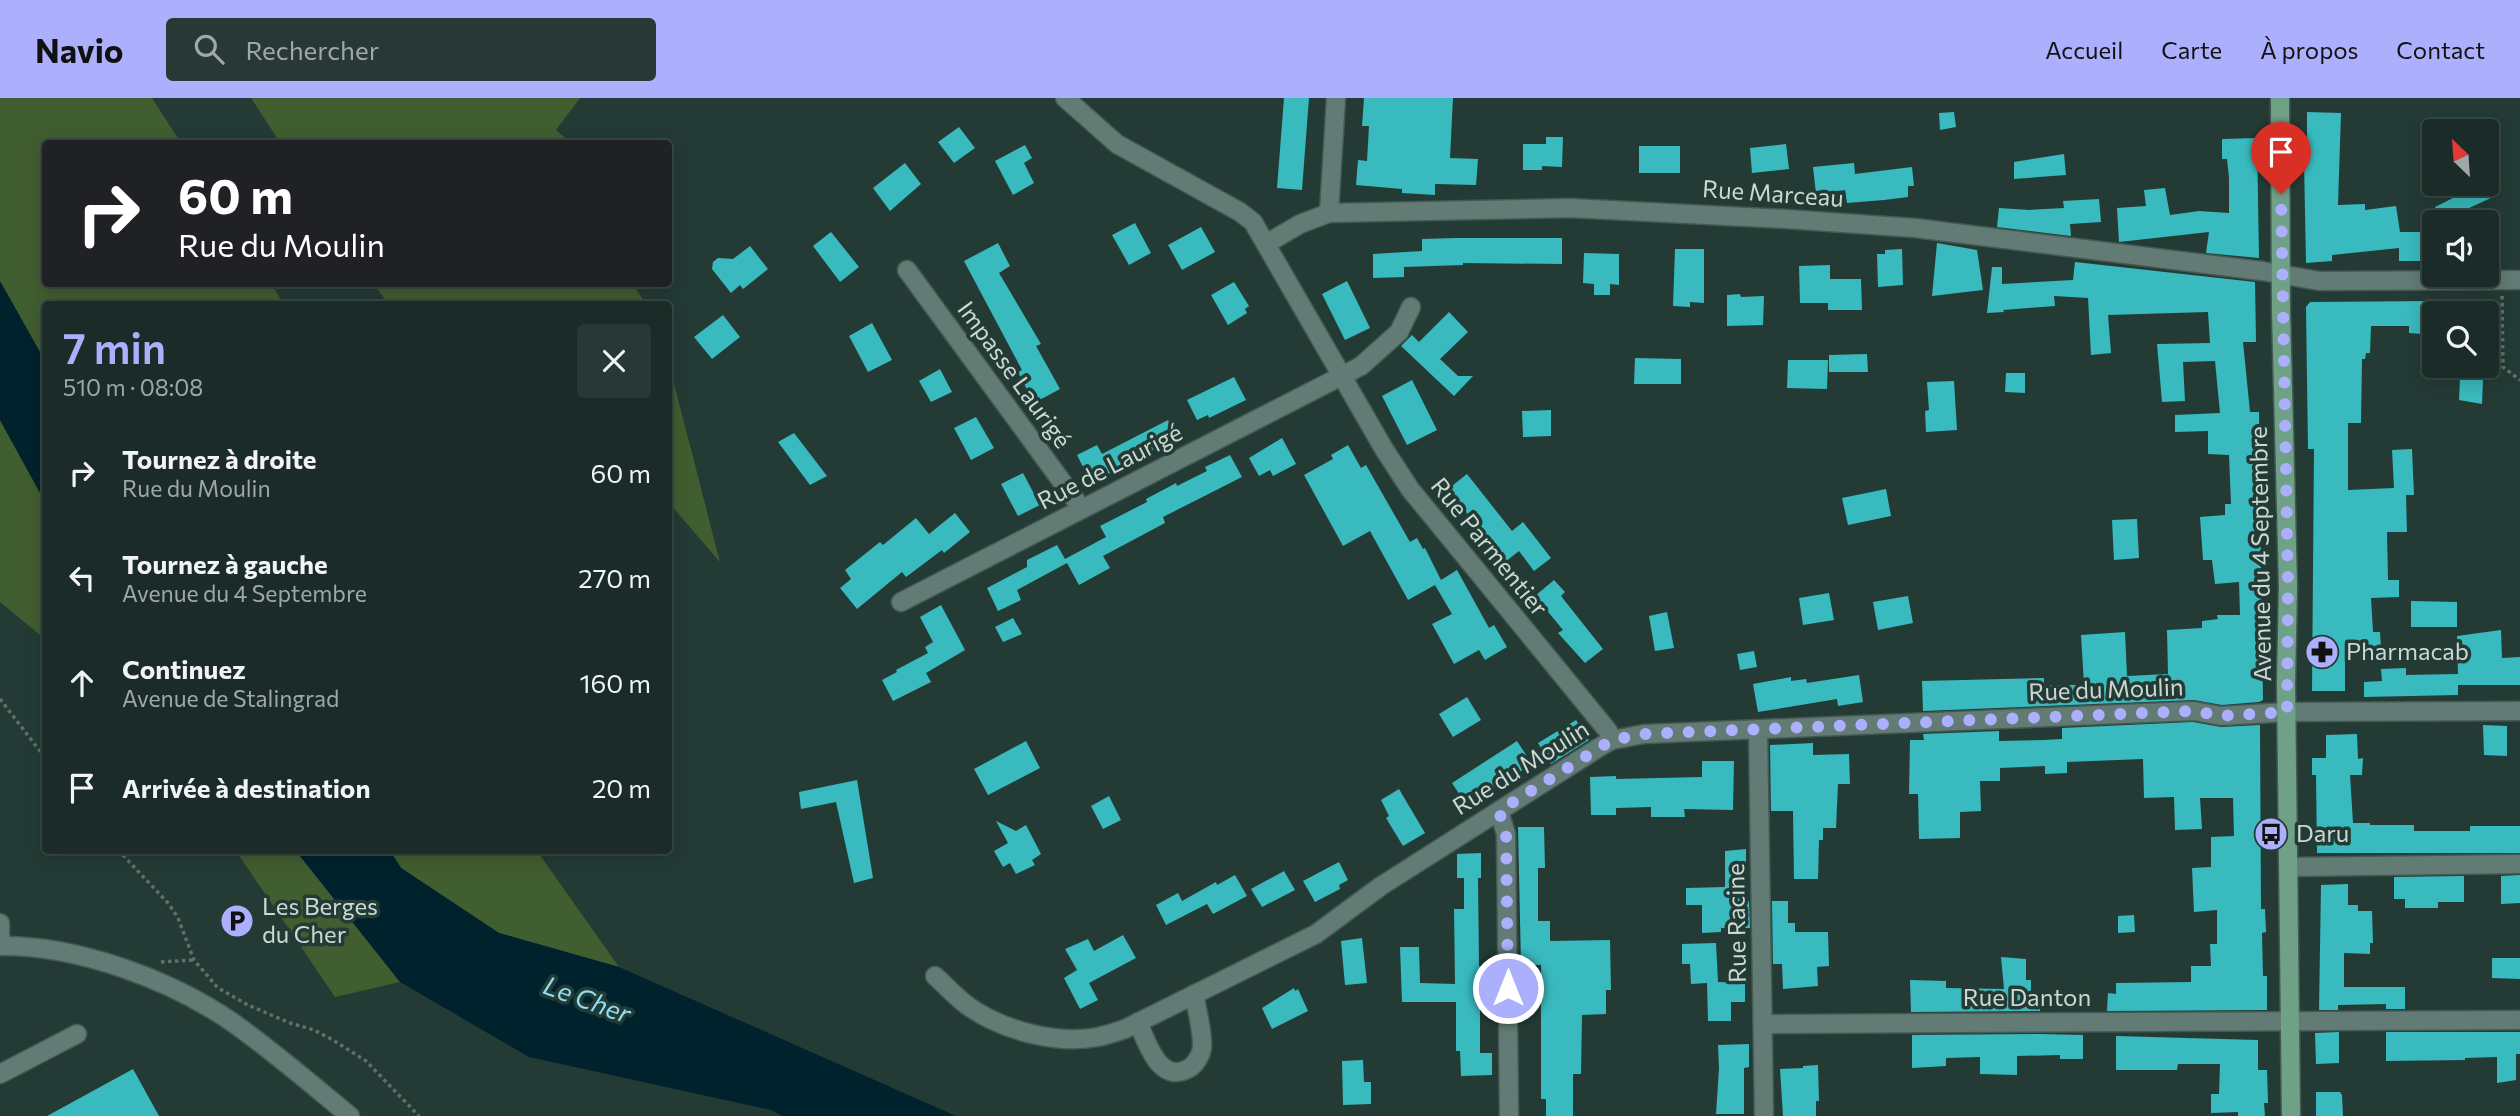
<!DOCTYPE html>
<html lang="fr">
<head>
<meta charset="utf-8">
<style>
	body { margin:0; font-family:Commissioner,sans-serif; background:#283834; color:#f1f3f6; height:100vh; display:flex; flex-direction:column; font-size:26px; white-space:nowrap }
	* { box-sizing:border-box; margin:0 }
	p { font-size:23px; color:#a0a7a8 }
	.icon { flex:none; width:38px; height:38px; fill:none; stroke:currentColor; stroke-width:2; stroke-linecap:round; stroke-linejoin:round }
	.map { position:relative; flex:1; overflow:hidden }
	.drawer { position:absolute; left:42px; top:203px; width:630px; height:553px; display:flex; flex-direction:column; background:#1b2c28; border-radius:7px; box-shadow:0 4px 18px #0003,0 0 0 2px #394845 }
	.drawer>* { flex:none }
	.hud { position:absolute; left:42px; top:42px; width:630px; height:147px; border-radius:7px; box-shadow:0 4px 18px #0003,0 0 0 2px #394845; background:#202124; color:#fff; overflow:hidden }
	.needle { width:46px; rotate:335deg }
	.buttons { position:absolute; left:2422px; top:21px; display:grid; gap:14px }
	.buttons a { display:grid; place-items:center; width:77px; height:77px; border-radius:7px; background:#1b2c28; box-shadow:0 4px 18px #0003,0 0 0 2px #394845; font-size:35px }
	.pin { position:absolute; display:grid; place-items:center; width:60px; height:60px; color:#fff; margin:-72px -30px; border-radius:50% 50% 50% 0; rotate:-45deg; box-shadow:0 0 7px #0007 }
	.pin .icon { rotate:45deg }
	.me { position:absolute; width:77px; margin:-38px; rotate:0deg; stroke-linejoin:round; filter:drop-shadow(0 0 5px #0008) }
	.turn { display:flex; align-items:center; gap:24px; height:147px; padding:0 21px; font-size:32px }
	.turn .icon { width:91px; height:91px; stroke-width:2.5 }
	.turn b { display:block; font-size:49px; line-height:60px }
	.round { display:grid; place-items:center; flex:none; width:74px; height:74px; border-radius:7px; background:#283834 }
	.head { display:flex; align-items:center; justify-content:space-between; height:119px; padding:0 21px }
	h1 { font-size:42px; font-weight:600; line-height:52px; color:#acaffb }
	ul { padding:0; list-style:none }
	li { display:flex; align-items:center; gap:21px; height:105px; padding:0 21px }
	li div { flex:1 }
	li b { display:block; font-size:26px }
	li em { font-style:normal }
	header { display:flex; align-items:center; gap:42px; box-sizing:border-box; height:98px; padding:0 35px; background:#acaffb; color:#111 }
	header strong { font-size:33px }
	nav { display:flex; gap:38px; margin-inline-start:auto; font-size:24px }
	.search { width:490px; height:63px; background:#283834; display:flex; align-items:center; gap:18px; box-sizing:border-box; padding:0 24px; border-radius:7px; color:#a0a7a8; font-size:26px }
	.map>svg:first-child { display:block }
	.green { fill:#415e30 }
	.water { fill:#00222c }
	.building { fill:#39babe }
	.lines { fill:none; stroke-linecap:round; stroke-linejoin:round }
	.minor-casing { stroke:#455954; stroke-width:21 }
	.major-casing { stroke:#455954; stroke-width:21 }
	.path { stroke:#5e716c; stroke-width:3.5; stroke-dasharray:3.5 3.5; stroke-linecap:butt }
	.minor { stroke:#627b74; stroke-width:18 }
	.major { stroke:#6fa186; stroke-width:18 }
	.route { stroke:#acaffb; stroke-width:12; stroke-dasharray:0 21.6 }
	.labels { text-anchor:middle; stroke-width:7; stroke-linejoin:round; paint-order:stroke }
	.street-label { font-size:24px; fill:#cbd8d4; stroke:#243b35 }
	.poi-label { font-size:24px; fill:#cbd8d4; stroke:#243b35; text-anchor:start }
	.water-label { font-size:26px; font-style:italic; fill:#8fddf5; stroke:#243b35 }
</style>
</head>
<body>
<header>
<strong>Navio</strong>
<div class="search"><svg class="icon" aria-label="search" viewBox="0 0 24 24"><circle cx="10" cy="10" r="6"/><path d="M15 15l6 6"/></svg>Rechercher</div>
<nav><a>Accueil</a><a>Carte</a><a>À propos</a><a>Contact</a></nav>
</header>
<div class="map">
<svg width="2520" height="1018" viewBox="0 0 2520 1018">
	<rect width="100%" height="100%" fill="#243b35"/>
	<path class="green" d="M0 0H152L181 45 46 46V186H271L284 206H46L45 263 0 183Z
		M251 0H580L556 32 571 45 281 46Z
		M374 186H633L646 206H388Z
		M668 266H669L720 464 669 405Z
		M0 322 45 404V541L0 504Z
		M236 753H296L400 884 335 899Z
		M390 753H537L619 869 499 835 401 770Z"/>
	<path class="water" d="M0 183 45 263V404L0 322Z
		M296 753H390L401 770 499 835 619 869 956 1018H782L771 1012 529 959 400 884Z"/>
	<path class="building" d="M1284 0H1309L1302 92 1277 90Z
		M1364 0H1453L1450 60 1478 61 1476 87 1435 86V97L1402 95V91L1356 87 1358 62 1367 63 1369 28H1362Z
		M1954 14 1956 29 1940 32 1939 15Z
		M2307 14 2341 15 2338 107 2365 106V112L2396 108 2400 134H2430L2429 163H2399V150L2332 157V163L2306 165 2304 63H2307Z
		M959 29 975 50 954 65 938 44Z
		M1546 39H1563L1562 69 1542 68V72H1523V46H1546Z
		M2257 40 2259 160 2206 155 2209 134 2119 144 2117 110 2146 108 2144 92 2165 90 2170 117 2199 113 2229 115V80L2227 61H2222V41Z
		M1786 46 1789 71 1752 75 1750 50Z
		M1025 47 1032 60 1024 65 1034 85 1013 97 995 63Z
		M1639 48H1680V75H1639Z
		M2064 56 2066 77 2014 81V64Z
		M905 65 921 86 890 113 873 90Z
		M1854 65 1855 76 1912 69 1914 88H1908V99L1884 102 1847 105 1845 92 1816 96 1813 69Z
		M2457 98 2493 99 2441 123 2435 109Z
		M2099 101 2101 124 2070 126 2071 138 1997 129 1999 110 2029 112 2064 110 2063 103Z
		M1135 125 1151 155 1129 167 1112 137Z
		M1201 129 1215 154 1182 172 1168 147Z
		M831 134 859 169 840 184 813 148Z
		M1455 140H1562V166L1463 165V167L1404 169V179L1373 180V156L1422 153V141Z
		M998 145 1010 168 999 175 1041 246 1036 248 1060 291 1034 305 1018 274 1022 272 964 163Z
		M1937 145 1977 152 1983 192 1932 198Z
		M750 148 768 171 743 191 740 187 731 195 712 171 713 164 718 160 733 161Z
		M1675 151H1704V205L1690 204V209L1673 208Z
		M1902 151 1903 187 1878 189 1877 156H1885V152Z
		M1584 155 1619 156V187L1610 186V197H1594V186L1583 185Z
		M2075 164 2255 184 2256 244H2243L2250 314H2259L2263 602 2259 604 2222 607 2194 602 1923 613 1922 583 2044 580V587H2084L2081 537 2125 534 2127 578 2168 576 2167 532 2202 530V523L2218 521 2217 517H2240L2239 484 2215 486 2212 462H2203L2200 419 2225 417V406H2231L2229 357 2208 356V333L2175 334V317L2220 315 2215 263 2183 264 2185 303 2162 304 2157 246 2210 245 2208 214 2108 217 2111 255 2091 257 2088 200 2054 198 2055 208 2003 212 2004 214 1987 215 1992 169H2002V186L2073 182Z
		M1830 167V181H1861L1862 212H1828V205H1800L1799 168Z
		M1347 183 1370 230 1345 242 1322 196Z
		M1234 184 1249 208 1245 211 1247 215 1228 227 1211 197Z
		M1740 196 1741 199 1764 198 1763 227 1727 228V197Z
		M2434 203V237L2409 235V228H2371L2370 255H2366L2365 261H2362L2361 325H2348V392L2394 390 2392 352 2412 351 2414 397H2406L2407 434H2387L2388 482H2399V499L2371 500 2373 534H2380L2381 550 2345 551V593H2312L2314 351H2308L2306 209 2310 204Z
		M1449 214 1468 234 1440 261 1458 278H1473L1454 298 1401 248 1412 237 1419 244Z
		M723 217 740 239 712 261 694 239Z
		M872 225 892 262 868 274 849 238Z
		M1867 256 1868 274H1829V257Z
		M1635 260 1681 261V286H1634Z
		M1788 262H1828L1827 291 1787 290Z
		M940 271 952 294 931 304 919 283Z
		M2006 275H2025V295L2005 294Z
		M1234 279 1246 302 1209 320 1208 317 1197 322 1187 302Z
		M2460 280 2483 282 2482 306 2459 302Z
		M1412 282 1437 332 1407 347 1382 298Z
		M1954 283 1957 332 1926 334 1925 313 1929 312 1927 284Z
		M1551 312V338L1523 339 1522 313Z
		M976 319 994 350 971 362 954 330Z
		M1168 322 1176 340 1091 385 1077 357 1097 347 1102 356Z
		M794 335 827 378 810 387 778 344Z
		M1282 340 1296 366 1273 378 1270 372 1259 378 1249 360Z
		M1348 347 1361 370 1366 367 1410 444 1417 440 1423 451 1425 450 1441 482 1457 472 1489 530 1494 527 1507 549 1485 562 1479 552 1454 566 1432 526 1452 516 1435 487 1408 502 1370 433 1343 448 1304 377 1333 361 1331 357Z
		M1230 357 1242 379 1163 419 1165 425 1103 458 1110 470 1079 487 1067 465 1017 492 1021 502 998 513 987 490 1027 469V462L1057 447 1065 461 1106 439 1100 428 1147 404 1146 401 1176 385 1177 388 1207 373 1205 369Z
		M1023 375 1040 407 1018 418 1001 386Z
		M1467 376 1512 433 1523 424 1551 460 1534 473 1519 453 1505 464 1448 391Z
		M1886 391 1891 418 1848 427 1842 400Z
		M955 415 970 434 944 455 942 452 906 479 902 474 857 511 840 490 851 481 845 472 880 444 883 447 916 420 929 436Z
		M2137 421 2139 460 2114 462 2112 422Z
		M1554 482 1565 494 1561 498 1603 551 1585 565 1558 535 1563 532 1535 498Z
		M1829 495 1834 522 1803 527 1799 500Z
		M1908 498 1913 525 1878 532 1873 504Z
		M2411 503 2457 504V529H2411Z
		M941 507 965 552 926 575 931 584 893 603 882 582 897 574 896 572 928 555 925 549 933 544 920 519Z
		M1667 514 1674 550 1655 553 1649 518Z
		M1013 520 1022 536 1003 544 995 529Z
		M2501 532 2502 560 2520 559V587H2458V582V597L2364 599V584L2382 583 2381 571 2406 570V577L2458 576 2457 538Z
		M1754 553 1757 569 1740 572 1737 556Z
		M1859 577 1863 604 1838 608 1837 601 1758 614 1753 586 1791 579V583L1806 581 1807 585Z
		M1467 599 1481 622 1453 639 1439 616Z
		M1576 622 1589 642 1551 666 1538 645Z
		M2193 624 2221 629 2260 627 2261 811H2265L2266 834 2262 835 2263 878H2267V912L2107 913 2108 895 2116 896V885L2191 884V868H2211L2210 846H2217V812L2194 814 2192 770 2211 769V739L2234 738 2233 700H2200L2202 731 2175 732 2174 699 2144 700 2143 661 2067 664V675L2045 676V668L2000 670V683H1980L1981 713 1960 714V740L1919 741 1918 696H1909L1910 642H1924L1923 636 1999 633V643L2044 642 2062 641V630Z
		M2483 627 2507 628V658L2484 657Z
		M2357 636 2358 661 2363 660 2362 677H2350L2353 725H2370V727H2414V733H2470V728H2520V755H2317L2316 677H2312V660H2326V637Z
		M1026 643 1040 670 988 697 974 671Z
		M1517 643 1532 666 1467 708 1452 685Z
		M1813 645V657L1849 656 1850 686H1838L1836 730H1823V742H1819L1818 781H1794L1793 713H1771L1770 647Z
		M1702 663H1734L1733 712 1684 711 1685 719H1651V709L1616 710V717H1591L1590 679 1616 678V681L1702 679Z
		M857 682 873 780 854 785 836 704 801 711 799 694Z
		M1399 691 1425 735 1403 748 1386 720 1389 718 1381 702Z
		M1109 698 1121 722 1103 731 1091 708Z
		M996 723 1016 733 1026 727 1041 756 1032 762 1035 767 1016 776 1010 765 1003 769 994 753 1008 745Z
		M1518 729H1544L1545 770H1538V823H1550V843L1610 842 1611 892H1606V916L1582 917 1581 976H1573V1018H1546V1001H1541V867H1521Z
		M1746 751V803H1749L1750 830H1721V834L1702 835V807H1686V790L1725 789V753Z
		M1481 755V780H1478L1479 868H1482L1483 904H1480V955H1492V977L1461 978 1460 953H1456V904H1402L1400 849H1419L1420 885 1455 886 1454 811H1464V780H1457V756Z
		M1339 764 1348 782 1339 787 1340 791 1315 804 1303 783Z
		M1284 773 1295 792 1262 809 1251 791Z
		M1235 777 1247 798 1213 816 1207 806 1166 827 1156 807 1178 795 1182 803 1216 784 1217 787Z
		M2520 777V805L2501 806V778Z
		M2464 778V804H2438V810H2405V801H2394V779Z
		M2348 786V807H2358V813H2372L2373 845H2370V856L2344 855V889H2405V911H2386V906L2338 907V912H2319L2321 787Z
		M1772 803H1788V825H1795V834H1828L1829 868 1817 869 1818 888 1783 891 1782 866H1773Z
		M2134 817 2135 834 2118 835V818Z
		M1123 837 1136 860 1089 885 1098 902 1080 911 1064 880 1077 872 1065 851 1088 841 1094 853Z
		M1362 840 1367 885 1345 887 1341 843Z
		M1716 845 1718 884 1745 885V904H1731V923H1708L1707 885 1691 886 1690 866H1682V846Z
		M2001 859 2026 861V882H2031V894H2041L2040 913 1911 914 1910 882 1946 883V890L2004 891Z
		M2492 860H2520V881L2492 880Z
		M1294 890 1295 893 1298 891 1308 913 1272 931 1262 910Z
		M2339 934V965L2316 966 2315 935Z
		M2386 934H2520V956H2516V982L2497 985V959L2465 960V962L2386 963Z
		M2040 936 2083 937V961H2060V957L2017 958V977L1980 976V959L1946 960V968L1912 970V937Z
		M2116 938 2258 942V972H2267L2268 1005H2264L2265 1018H2238V1014L2211 1015V996H2219L2220 966H2178L2177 972H2116Z
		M1749 946V969L1744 970V1016H1716L1719 970 1718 947Z
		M1363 962 1364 984H1371V1006L1343 1007 1342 963Z
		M1818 967 1819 1003H1816V1018H1783L1780 971 1803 970V968Z
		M133 971 159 1018H47Z
		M2316 994H2340L2342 997 2343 1018H2316Z"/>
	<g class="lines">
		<defs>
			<path id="minor" d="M1065 0 1117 46 1240 114 1253 124 1384 351 1410 391 1608 633 1612 642
				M1329 115 1336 0
				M1266 146 1300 126 1329 115 1570 110 1786 121 1915 130 2262 173 2319 183 2520 182
				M907 172 1082 411
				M901 504 1361 268 1399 234 1411 209
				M1758 631 1764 1018
				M1499 713 1506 736 1509 1018
				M2289 769 2520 766
				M0 825V848
				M0 848C77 847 169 881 232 924 273 953 311 986 350 1018
				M935 878C946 888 956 899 968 908 1002 932 1056 947 1098 939 1107 937 1116 934 1125 931L1316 836 1381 788 1598 650 1612 642 1644 636 2194 613 2221 618 2287 614 2520 613
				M1138 924C1147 945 1160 989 1191 969 1196 965 1201 957 1202 950 1203 933 1197 913 1194 896
				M1763 926 2520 922
				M0 976 77 936"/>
			<path id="major" d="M2280 0 2281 214 2288 488 2286 585 2291 1018"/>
		</defs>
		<use href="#minor" class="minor-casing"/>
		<use href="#major" class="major-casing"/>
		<path class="path" d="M2502 198 2503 269 2520 282
			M0 601 46 661
			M118 752 169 806 178 820 194 862 218 890 248 907 290 925 314 932 333 942 366 963 419 1018
			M161 864 194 862"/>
		<use href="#minor" class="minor"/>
		<use href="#major" class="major"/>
	</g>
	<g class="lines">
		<path class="route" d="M1508 890 1506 736 1499 713 1612 642 1644 636 2168 614 2194 613 2221 618 2287 614 2288 488 2281 96"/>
	</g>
	<defs>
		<symbol id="pharmacy-disc" viewBox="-11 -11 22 22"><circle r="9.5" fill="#acaffb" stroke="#243b35"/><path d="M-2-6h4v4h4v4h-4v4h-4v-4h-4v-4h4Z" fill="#111"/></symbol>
		<symbol id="bus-disc" viewBox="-11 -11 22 22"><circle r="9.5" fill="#acaffb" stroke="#243b35"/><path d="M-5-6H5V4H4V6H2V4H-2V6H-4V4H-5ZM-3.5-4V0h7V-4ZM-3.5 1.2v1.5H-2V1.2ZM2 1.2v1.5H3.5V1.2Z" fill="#111"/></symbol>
		<symbol id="parking-disc" viewBox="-11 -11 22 22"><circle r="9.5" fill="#acaffb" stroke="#243b35"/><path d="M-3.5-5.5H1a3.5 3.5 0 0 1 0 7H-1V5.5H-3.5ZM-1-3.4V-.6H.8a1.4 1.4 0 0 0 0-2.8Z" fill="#111"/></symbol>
	</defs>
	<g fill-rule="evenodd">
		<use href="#pharmacy-disc" x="2303" y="535" width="38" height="38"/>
		<use href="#bus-disc" x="2252" y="717" width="38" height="38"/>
		<use href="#parking-disc" x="218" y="804" width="38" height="38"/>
	</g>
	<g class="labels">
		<g class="street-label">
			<text transform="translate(1773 96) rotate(4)" y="8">Rue Marceau</text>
			<text transform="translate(1014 277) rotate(54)" y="8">Impasse Laurigé</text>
			<text transform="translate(1110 369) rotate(-27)" y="8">Rue de Laurigé</text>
			<text transform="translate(1489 449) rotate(51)" y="8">Rue Parmentier</text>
			<text transform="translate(2261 456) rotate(-91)" y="8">Avenue du 4 Septembre</text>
			<text transform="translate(2106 592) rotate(-2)" y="8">Rue du Moulin</text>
			<text transform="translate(1521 670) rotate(-32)" y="8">Rue du Moulin</text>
			<text transform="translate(1737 825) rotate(-91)" y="8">Rue Racine</text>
			<text x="2027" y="908">Rue Danton</text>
		</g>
		<g class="poi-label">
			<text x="2346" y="562">Pharmacab</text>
			<text x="2296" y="744">Daru</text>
			<text x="262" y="817">Les Berges<tspan x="262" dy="28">du Cher</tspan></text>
		</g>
		<g class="water-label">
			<text transform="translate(587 902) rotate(20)" y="9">Le Cher</text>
		</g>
	</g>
</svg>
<div class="buttons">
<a><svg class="needle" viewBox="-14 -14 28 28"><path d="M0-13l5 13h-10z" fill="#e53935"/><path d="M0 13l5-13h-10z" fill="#a0a7a8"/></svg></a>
<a><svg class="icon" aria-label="sound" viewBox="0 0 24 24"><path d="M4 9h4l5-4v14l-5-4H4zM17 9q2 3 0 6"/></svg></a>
<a><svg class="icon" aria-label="search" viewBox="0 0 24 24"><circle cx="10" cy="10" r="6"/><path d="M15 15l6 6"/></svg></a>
</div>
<div class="pin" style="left:2281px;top:96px;background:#d93025"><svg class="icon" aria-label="arrive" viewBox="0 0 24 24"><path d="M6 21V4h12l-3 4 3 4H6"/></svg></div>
<svg class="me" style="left:1508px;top:890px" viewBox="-20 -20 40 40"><circle r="17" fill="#acaffb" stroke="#fff" stroke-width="3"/><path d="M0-11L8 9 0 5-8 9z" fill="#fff"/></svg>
<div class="hud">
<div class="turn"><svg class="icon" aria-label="right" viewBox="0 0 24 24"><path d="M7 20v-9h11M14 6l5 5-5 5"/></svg><div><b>60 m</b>Rue du Moulin</div></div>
</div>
<section class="drawer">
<div class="head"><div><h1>7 min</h1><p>510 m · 08:08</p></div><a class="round"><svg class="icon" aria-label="close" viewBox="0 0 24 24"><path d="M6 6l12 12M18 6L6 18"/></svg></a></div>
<ul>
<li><svg class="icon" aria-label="right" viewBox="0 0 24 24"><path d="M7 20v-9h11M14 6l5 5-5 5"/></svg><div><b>Tournez à droite</b><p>Rue du Moulin</p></div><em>60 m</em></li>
<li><svg class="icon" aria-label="left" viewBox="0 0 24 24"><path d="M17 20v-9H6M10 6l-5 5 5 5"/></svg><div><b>Tournez à gauche</b><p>Avenue du 4 Septembre</p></div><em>270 m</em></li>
<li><svg class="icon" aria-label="ahead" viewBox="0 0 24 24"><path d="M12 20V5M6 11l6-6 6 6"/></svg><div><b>Continuez</b><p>Avenue de Stalingrad</p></div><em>160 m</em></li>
<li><svg class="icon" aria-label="arrive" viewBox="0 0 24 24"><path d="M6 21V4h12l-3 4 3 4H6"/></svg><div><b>Arrivée à destination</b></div><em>20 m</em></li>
</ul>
</section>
</div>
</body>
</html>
